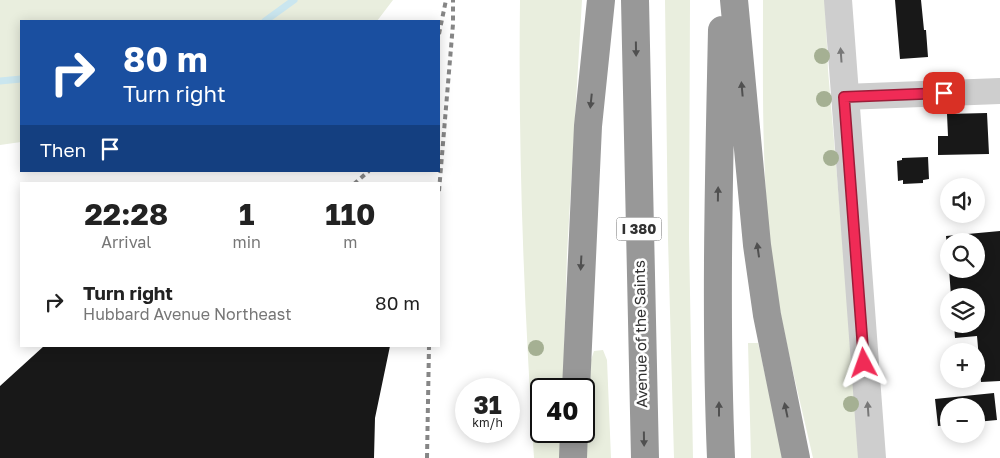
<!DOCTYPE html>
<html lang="en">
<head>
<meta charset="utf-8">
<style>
	body { margin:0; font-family:"Golos Text",sans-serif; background:#f2f2f2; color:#222; height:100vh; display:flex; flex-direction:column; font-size:19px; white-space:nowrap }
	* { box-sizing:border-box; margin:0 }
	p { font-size:16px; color:#767676 }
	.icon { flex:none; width:28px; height:28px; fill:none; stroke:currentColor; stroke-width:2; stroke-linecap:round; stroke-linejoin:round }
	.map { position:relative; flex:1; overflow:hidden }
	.panel { position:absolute; left:20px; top:182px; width:420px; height:165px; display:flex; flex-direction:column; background:#fff; border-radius:0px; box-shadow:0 2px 12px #0003 }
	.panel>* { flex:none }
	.banner { position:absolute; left:20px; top:20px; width:420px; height:152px; border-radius:0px; box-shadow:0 2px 12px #0003; background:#1a4fa0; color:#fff; overflow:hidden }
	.tools { position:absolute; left:940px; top:178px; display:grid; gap:10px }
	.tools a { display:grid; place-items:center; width:45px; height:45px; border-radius:50%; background:#fff; box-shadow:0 2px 12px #0003; font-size:25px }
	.speed { position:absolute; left:455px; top:378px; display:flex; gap:10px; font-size:25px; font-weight:700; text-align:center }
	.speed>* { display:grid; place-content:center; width:65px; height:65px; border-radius:50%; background:#fff; box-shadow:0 2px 12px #0003; line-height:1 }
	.speed small { font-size:12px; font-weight:400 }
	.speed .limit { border:2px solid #111; border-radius:8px; background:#fff; color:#111 }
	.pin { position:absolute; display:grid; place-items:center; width:42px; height:42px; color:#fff; margin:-21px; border-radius:10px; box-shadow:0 2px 8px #0006 }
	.me { position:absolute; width:55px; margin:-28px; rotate:356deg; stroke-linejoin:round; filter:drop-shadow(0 0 4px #0008) }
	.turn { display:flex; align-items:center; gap:18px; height:105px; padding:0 20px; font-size:22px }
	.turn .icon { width:65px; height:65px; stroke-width:2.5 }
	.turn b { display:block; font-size:35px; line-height:42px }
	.then { display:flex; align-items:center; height:48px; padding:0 20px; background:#0003; gap:10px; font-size:19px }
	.eta { display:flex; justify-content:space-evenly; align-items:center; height:85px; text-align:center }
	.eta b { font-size:30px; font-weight:700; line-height:35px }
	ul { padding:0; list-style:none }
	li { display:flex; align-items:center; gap:15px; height:70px; padding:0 20px }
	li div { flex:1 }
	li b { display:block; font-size:19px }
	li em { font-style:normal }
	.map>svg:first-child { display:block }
	.green { fill:#e9eede }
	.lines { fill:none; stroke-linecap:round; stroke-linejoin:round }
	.stream { stroke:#cae6ef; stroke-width:7 }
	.building { fill:#181818 }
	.minor { stroke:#cecece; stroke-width:26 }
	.tertiary { stroke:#cecece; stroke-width:28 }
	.motorway { stroke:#989898; stroke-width:28 }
	.rail { stroke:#868686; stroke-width:4; stroke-dasharray:5 4; stroke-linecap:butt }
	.tree { fill:#a5b093 }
	.oneway { fill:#505050 }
	.oneway2 { fill:#787878 }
	.route-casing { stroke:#9c1c38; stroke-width:12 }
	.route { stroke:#f02b56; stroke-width:9 }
	.labels { text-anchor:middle; stroke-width:5; stroke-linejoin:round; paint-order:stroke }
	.shield { fill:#fff; stroke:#6f6f6f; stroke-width:1 }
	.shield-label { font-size:14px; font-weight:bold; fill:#313131 }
	.street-label { font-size:15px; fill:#313131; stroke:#fff }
</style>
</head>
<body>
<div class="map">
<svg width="1000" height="458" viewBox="0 0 1000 458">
	<rect width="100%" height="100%" fill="#fff"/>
	<path class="green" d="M0 0H393L377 21H21V142L0 145Z
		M520 0H582L567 253 563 389H541V431H561V458H534C524 305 518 153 520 0Z
		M665 0H690L689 238 693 458H674L668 239Z
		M763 0H825L828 70 861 458H813C800 400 785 342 775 284 761 190 763 95 763 0Z
		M748 343H758L784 458H751Z
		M603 350 607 360 611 458H586V433L591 360 594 351Z"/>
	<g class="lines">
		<path class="stream" d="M265 21 294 0
			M0 81 21 79"/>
	</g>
	<path class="building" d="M895 0H921L924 30H926L928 57 900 59Z
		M987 113 989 154 938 155V136H948L947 114Z
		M928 157 929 179 923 180V183L903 184V180L898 181 897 161 902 160V158Z
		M1000 231V381L981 382 977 336 955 338 954 324H976V296H951L949 269H976V241H949V267L946 236Z
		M44 346H390L375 418 374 458H0V386Z
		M994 393 997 420 976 422V406H949V425L938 426 935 399Z"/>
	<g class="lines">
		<path class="minor" d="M844 97 1000 91"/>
		<path class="tertiary" d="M838 0 872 458"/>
		<path class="motorway" d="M635 0 645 458
			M734 0 757 245 767 315 796 458
			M576 389 588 126 601 0
			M573 458 574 431
			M721 458C715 315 719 172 722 30"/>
		<path class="rail" d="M439 34 446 0
			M354 184 369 171
			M439 191 453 24V0
			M427 458 429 346"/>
	</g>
	<g class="tree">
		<circle cx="822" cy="56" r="8"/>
		<circle cx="824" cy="99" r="8"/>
		<circle cx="831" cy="158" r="8"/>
		<circle cx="536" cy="348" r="8"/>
		<circle cx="851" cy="404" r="8"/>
	</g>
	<defs><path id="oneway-solid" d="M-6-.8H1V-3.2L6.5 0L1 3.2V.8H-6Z" transform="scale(1.25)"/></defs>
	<g class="oneway">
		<use href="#oneway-solid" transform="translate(636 49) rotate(89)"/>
		<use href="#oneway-solid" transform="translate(742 89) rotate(-95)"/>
		<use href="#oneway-solid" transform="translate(591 101) rotate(96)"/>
		<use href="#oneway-solid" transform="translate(718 194) rotate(-89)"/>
		<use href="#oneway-solid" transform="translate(758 250) rotate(-98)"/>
		<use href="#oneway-solid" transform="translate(581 263) rotate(93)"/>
		<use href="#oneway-solid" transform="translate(719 409) rotate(-90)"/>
		<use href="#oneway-solid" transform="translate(786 410) rotate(-102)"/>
		<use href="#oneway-solid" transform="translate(644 439) rotate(89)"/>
	</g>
	<g class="oneway2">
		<use href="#oneway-solid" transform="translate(841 55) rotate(-94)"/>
		<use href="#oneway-solid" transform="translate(868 409) rotate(-94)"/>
	</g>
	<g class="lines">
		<defs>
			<path id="route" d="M864 363 844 97 944 93"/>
		</defs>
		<use href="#route" class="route-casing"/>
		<use href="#route" class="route"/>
	</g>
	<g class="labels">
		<rect class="shield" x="616.5" y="217.5" width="45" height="23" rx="4"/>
		<g class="shield-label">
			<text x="639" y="234">I 380</text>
		</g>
		<g class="street-label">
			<text transform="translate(641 334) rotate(-91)" y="5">Avenue of the Saints</text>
		</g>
	</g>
</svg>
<div class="tools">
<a><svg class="icon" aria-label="sound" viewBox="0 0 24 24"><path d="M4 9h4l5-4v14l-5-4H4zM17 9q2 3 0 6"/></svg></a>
<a><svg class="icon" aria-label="search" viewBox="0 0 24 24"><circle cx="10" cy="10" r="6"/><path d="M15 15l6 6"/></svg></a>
<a><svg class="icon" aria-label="layers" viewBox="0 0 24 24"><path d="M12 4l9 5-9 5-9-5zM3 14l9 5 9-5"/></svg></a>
<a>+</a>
<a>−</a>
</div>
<div class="speed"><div>31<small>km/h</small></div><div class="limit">40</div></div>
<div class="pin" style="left:944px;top:93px;background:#d93025"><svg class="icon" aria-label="arrive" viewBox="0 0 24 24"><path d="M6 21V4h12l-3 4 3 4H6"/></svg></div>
<svg class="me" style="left:864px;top:363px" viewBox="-20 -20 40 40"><path d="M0-17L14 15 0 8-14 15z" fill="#f02b56" stroke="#fff" stroke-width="4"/></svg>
<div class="banner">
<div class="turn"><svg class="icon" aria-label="right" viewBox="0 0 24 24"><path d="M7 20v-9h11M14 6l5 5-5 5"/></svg><div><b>80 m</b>Turn right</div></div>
<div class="then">Then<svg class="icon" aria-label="arrive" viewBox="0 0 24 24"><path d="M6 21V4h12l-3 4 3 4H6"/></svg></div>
</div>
<section class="panel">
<div class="eta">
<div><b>22:28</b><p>Arrival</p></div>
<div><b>1</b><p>min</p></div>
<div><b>110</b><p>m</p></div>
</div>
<ul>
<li><svg class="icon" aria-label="right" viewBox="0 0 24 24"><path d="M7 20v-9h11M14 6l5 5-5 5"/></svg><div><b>Turn right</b><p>Hubbard Avenue Northeast</p></div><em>80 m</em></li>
</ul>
</section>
</div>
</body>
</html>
